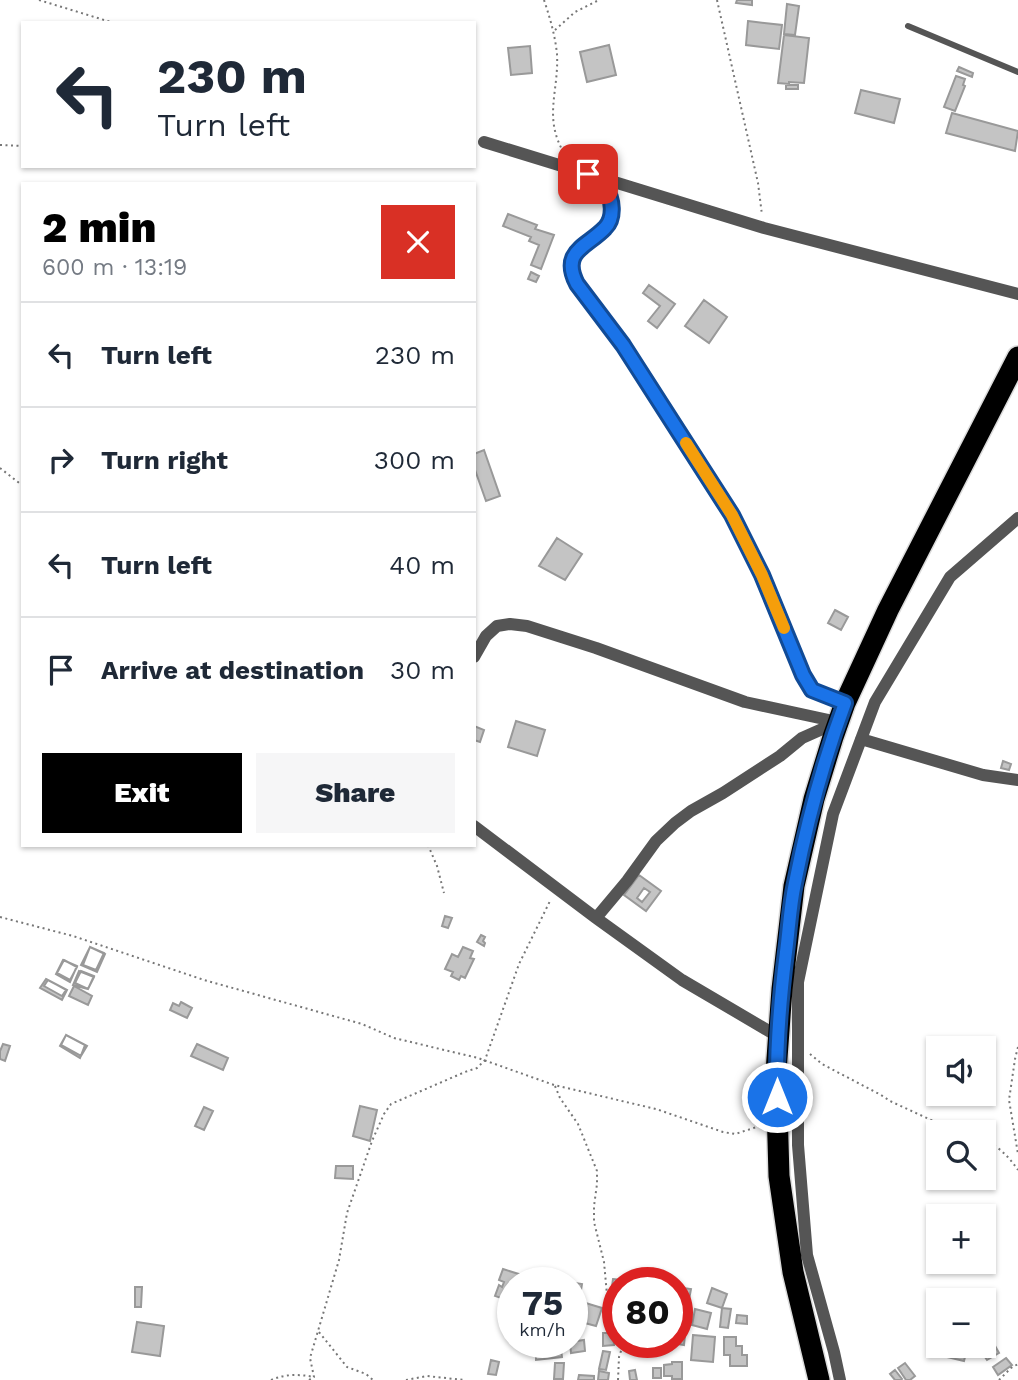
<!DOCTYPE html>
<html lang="en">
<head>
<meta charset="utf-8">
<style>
	body { margin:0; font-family:"Work Sans",sans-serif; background:#f6f6f7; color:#1f2937; height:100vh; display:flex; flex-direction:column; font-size:26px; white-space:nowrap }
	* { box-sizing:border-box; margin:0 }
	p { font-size:23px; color:#747a83 }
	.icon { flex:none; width:38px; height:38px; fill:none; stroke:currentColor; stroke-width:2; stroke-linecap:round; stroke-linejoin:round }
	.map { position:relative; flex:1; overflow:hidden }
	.side { position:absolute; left:21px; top:182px; width:455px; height:665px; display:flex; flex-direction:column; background:#fff; border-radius:0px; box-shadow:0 2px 5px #0004 }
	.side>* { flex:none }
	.guide { position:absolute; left:21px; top:21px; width:455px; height:147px; border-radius:0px; box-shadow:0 2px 5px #0004; background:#fff; color:#1f2937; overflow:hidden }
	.tools { position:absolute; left:926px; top:1036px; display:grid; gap:14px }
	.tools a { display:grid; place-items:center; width:70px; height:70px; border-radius:0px; background:#fff; box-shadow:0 2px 5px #0004; font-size:35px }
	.speed { position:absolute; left:497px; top:1267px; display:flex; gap:14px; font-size:35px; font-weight:700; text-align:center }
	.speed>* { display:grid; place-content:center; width:91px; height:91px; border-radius:50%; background:#fff; box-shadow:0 2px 5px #0004; line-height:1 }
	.speed small { font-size:18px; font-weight:400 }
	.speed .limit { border:10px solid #d22; background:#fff; color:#111 }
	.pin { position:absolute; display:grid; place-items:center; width:60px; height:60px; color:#fff; margin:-30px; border-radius:14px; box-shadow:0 4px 10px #0006 }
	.me { position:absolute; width:77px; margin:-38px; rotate:0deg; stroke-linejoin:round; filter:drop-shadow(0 0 5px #0008) }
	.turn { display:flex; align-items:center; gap:24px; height:147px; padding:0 21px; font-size:32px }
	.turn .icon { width:91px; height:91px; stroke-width:2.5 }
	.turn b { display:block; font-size:49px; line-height:60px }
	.round { display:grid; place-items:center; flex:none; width:74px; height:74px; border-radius:0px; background:#f6f6f7 }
	.summary { display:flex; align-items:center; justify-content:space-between; height:119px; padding:0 21px }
	h1 { font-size:42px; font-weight:800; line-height:52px; color:#000 }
	.action { display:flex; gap:14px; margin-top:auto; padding:14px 21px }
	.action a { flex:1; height:80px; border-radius:0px; background:#000; color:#fff; font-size:28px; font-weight:800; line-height:80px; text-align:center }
	.action a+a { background:#f6f6f7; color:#1f2937 }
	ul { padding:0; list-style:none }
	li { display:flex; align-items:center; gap:21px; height:105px; padding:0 21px; border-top:2px solid #e0e1e3 }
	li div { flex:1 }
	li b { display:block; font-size:26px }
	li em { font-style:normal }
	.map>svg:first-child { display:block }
	.building { fill:#c4c4c4; stroke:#999; stroke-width:2; fill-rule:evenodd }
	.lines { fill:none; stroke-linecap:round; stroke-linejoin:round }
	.highway-casing { stroke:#dbdbdb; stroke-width:24 }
	.path { stroke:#777; stroke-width:2; stroke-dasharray:2 3.5; stroke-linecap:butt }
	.lane { stroke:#555; stroke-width:6 }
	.street { stroke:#555; stroke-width:12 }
	.highway { stroke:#000; stroke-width:21 }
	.route-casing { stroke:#114b97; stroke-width:18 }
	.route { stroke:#1a73e8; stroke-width:12 }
	.slow { stroke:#f59e0b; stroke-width:12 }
</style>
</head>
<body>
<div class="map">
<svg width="1018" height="1380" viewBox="0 0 1018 1380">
	<rect width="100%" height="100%" fill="#fff"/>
	<path class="building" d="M737 0H752V5L736 3Z
		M787 4 799 6 795 35 784 34Z
		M748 21 782 25 779 49 746 45Z
		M784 35 809 38 804 83 789 82V84L778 83Z
		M609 45 616 75 587 82 580 52Z
		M530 46 532 73 511 75 508 48Z
		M959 67 973 73 972 77 957 71Z
		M956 76 965 79 963 85 965 86 955 111 944 107Z
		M786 85H798V89H786Z
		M861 90 900 99 894 123 855 113Z
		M952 113 1018 131 1015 151 946 133Z
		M508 214 537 225 535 229 554 235 541 269 531 265 539 245 529 241 531 237 503 226Z
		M531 272 539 276 536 282 528 279Z
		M649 285 675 304 657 328 648 321 660 306 643 293Z
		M704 300 727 317 709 343 685 326Z
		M484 450 500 496 486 501 474 467V454Z
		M557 538 582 554 565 580 539 566Z
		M835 610 848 617 841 630 828 623Z
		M516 721 545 730 537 756 508 747Z
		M474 726 484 730 480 742 474 740Z
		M1003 761 1011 764 1009 770 1001 768Z
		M639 875 661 891 646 911 624 895ZM644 888 650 892 642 902 637 898Z
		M445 916 452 918 448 928 442 926Z
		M481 935 485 937 483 941 485 943 484 946 477 942Z
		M90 947 104 953 96 970 83 965Z
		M90 947 105 954 97 972 81 965Z
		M463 947 473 951 470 958 474 959 465 978 461 976 459 980 451 976 453 972 445 969 452 954 458 957Z
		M63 960 77 966 70 982 56 974Z
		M64 960 77 967 70 980 57 973Z
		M79 971 94 977 88 989 73 985Z
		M81 971 94 976 88 989 75 983Z
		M46 979 67 990 62 1000 40 988Z
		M48 980 66 990 62 996 44 986Z
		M74 986 92 996 88 1005 69 996Z
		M181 1002 192 1008 187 1018 170 1010 173 1003 179 1006Z
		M66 1035 87 1046 81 1056 61 1045Z
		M66 1035 85 1045 80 1058 60 1046Z
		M3 1044 10 1046 5 1061 0 1059V1051Z
		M197 1044 228 1058 223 1070 191 1056Z
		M360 1106 377 1110 370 1141 353 1136Z
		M204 1107 213 1111 204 1130 195 1126Z
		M336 1166H353V1179L335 1178Z
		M503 1269 522 1275 520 1283H513V1302L495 1296 499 1285 502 1287 504 1282 499 1280Z
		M653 1277 668 1280 667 1283H652Z
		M613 1279 629 1281V1283H618V1295L611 1294Z
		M575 1283 582 1284 580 1296 573 1295Z
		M135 1287H142L141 1307H135Z
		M683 1288 691 1289 688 1305 680 1304Z
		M712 1288 727 1294 722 1308 707 1303Z
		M579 1301 602 1308 596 1326 581 1322 584 1314 576 1311Z
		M722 1308 731 1309 728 1328 720 1327Z
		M695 1309 711 1313 707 1329 692 1325Z
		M737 1315 747 1316V1324L736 1323Z
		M137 1322 164 1326 160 1356 132 1352Z
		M603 1333H613L614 1345 603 1346Z
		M677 1333 685 1335 684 1345 672 1343 677 1342Z
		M693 1335 715 1337 713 1362 691 1360Z
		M724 1337H736V1346H742V1355H747V1366H730V1355H724Z
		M584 1340 585 1351 571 1353 570 1342Z
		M640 1342H654L653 1351 639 1350Z
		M994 1344 999 1353 987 1360 981 1351Z
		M950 1346H966L965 1350 950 1347Z
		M561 1349 562 1357 536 1360V1351Z
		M949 1349 966 1353 964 1361 947 1357Z
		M603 1351 610 1352 606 1370 599 1369Z
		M1006 1358 1012 1365 998 1375 993 1367Z
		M491 1360 499 1362 496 1375 488 1374Z
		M672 1362H682V1379H672V1376H664V1365L672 1364Z
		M555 1363H564L563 1379H554Z
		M905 1363 915 1376 910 1380H906L898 1368Z
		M653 1368H661V1378H653Z
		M635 1370 637 1380H630L629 1371Z
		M895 1370 902 1379 901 1380H895L890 1374Z
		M599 1371 609 1373 608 1380H598Z
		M579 1375 594 1376V1380H578Z"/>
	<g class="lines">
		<defs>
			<path id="highway" d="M819 1380 793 1272 779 1176 776 1072 782 989 794 886 814 799 833 737 845 703 888 610 1018 357"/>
		</defs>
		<use href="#highway" class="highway-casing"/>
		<path class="path" d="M39 0 114 23
			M544 0C550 18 555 35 557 54 559 92 543 117 564 153
			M717 0 758 183 762 215
			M555 30 575 12 599 0
			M0 145 23 146
			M0 468 23 486
			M428 845 437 866 444 893
			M0 917 73 936 204 980 362 1024 394 1038 478 1058 554 1085 656 1109 723 1132 735 1134 760 1126
			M1018 1047 1015 1059 1009 1100 1018 1154
			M810 1054 822 1064 881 1095 890 1101 957 1132
			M555 1086 560 1098 578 1124 597 1171V1184L594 1206V1222L604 1262 608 1306 618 1327
			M984 1141C999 1146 1009 1157 1018 1170
			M319 1332 347 1367 366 1374 373 1380
			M271 1380C285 1374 299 1374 314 1377
			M309 1380 314 1377 310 1358 339 1260 347 1213 372 1141 384 1114 391 1104 465 1072 477 1068 485 1060 519 964 551 899
			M406 1380 427 1376 464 1380
			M618 1380 619 1357 624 1342
			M999 1380 1011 1368 1018 1364"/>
		<path class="lane" d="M908 26 1018 72"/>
		<path class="street" d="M484 142 764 228 1018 294
			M588 174C593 177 598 179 602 183 612 194 616 216 605 228 587 247 560 251 577 284L623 345 732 515 762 575 803 675 812 690 845 703
			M474 657 486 636 497 626 510 624 527 626 596 648 745 702 838 722
			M861 739 983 775 1018 780
			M474 826 596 918 682 980 779 1037
			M596 918 627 881 656 841 675 823 691 811 723 793 780 756 802 738 838 722
			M840 1380 834 1352 807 1255 798 1145V982L833 814 875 702 950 577 1018 518"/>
		<use href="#highway" class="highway"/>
	</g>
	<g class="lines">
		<defs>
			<path id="route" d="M588 174C595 177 601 181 605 187 613 199 615 218 605 228 587 247 560 251 577 284L623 345 732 515 762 575 803 675 812 690 845 703C823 762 807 822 795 883 790 906 789 930 786 952 780 1000 776 1049 777 1097"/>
		</defs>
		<use href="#route" class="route-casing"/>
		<use href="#route" class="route"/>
		<path class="slow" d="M686 443 732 515 762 575 784 628"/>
	</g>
</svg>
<div class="tools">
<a><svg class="icon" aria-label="sound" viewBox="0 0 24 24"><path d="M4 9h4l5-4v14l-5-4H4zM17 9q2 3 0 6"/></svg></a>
<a><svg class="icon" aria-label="search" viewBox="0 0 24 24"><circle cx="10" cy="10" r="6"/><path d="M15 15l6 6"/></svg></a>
<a>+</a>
<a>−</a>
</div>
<div class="speed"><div>75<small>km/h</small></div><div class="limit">80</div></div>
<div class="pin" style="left:588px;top:174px;background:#d93025"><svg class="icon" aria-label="arrive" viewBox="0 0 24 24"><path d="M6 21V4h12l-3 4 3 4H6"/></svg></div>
<svg class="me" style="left:777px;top:1097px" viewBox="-20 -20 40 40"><circle r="17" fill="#1a73e8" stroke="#fff" stroke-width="3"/><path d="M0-11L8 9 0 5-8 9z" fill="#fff"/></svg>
<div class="guide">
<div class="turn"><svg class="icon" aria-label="left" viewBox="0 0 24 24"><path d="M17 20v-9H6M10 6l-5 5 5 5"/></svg><div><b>230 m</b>Turn left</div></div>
</div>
<section class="side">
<div class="summary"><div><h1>2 min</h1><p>600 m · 13:19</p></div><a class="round" style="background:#d93025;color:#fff"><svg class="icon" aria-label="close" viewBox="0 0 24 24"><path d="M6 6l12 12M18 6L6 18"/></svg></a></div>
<ul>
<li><svg class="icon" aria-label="left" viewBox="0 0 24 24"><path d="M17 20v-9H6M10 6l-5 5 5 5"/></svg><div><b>Turn left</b></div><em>230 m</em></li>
<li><svg class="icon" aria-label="right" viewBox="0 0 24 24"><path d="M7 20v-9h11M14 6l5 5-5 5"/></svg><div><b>Turn right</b></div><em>300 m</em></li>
<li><svg class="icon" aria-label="left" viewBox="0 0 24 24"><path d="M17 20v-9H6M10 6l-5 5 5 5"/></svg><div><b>Turn left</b></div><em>40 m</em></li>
<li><svg class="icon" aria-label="arrive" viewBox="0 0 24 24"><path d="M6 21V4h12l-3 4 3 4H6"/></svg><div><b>Arrive at destination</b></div><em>30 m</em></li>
</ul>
<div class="action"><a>Exit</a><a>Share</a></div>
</section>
</div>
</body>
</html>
